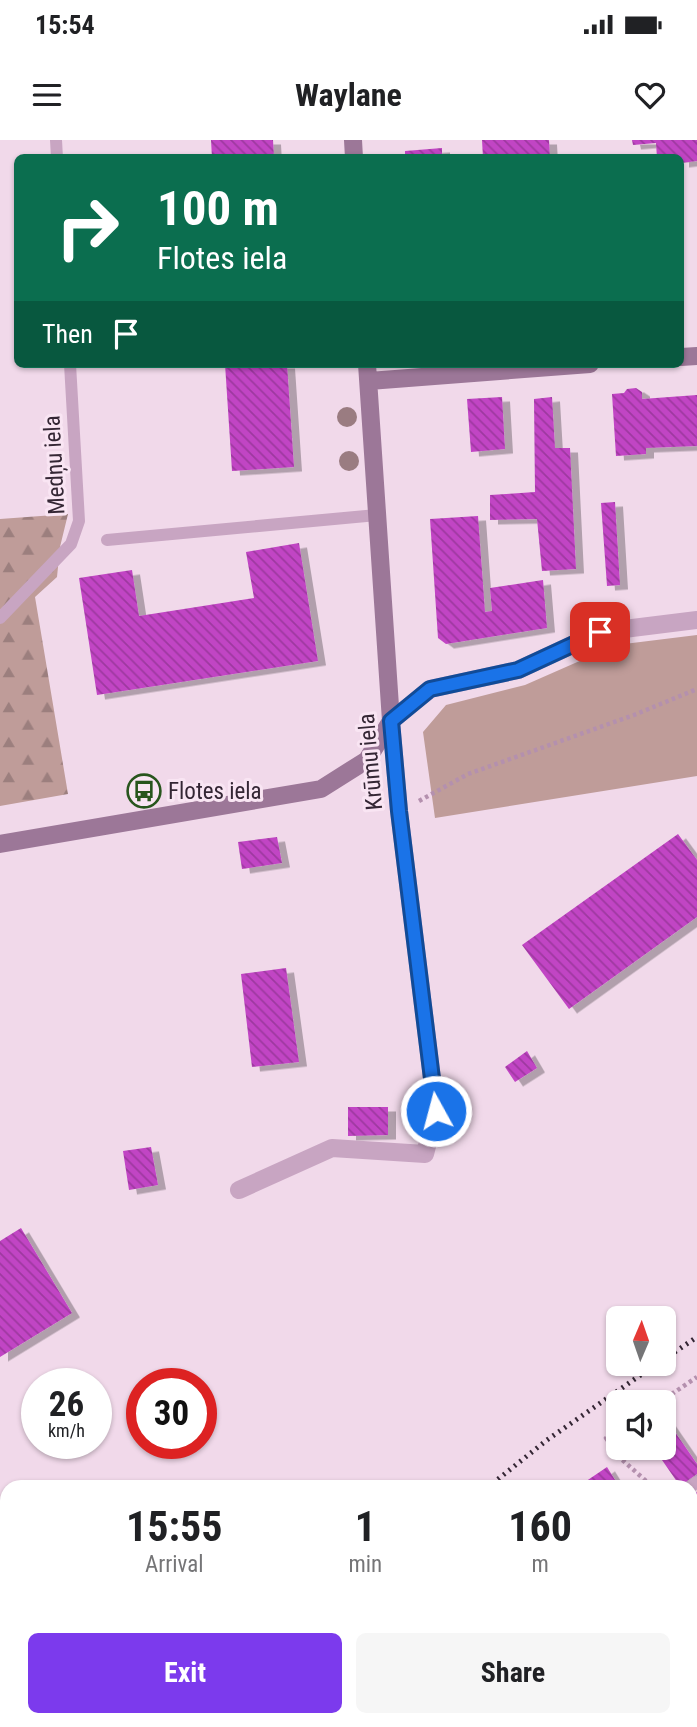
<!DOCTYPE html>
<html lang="en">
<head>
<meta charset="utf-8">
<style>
	body { margin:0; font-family:"Roboto Condensed",sans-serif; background:#f6f6f6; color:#202124; height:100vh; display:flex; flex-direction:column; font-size:26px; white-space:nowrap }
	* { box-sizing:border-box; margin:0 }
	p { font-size:23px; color:#757577 }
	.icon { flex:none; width:38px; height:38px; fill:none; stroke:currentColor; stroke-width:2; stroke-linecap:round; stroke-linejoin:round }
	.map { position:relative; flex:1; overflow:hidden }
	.details { position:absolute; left:0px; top:1340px; width:698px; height:247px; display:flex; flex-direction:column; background:#fff; border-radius:21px 21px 0 0; box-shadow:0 2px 5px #0004 }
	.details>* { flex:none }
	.guide { position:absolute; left:14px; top:14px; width:670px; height:214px; border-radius:10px; box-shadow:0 2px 5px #0004; background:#0b6e4f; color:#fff; overflow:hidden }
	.needle { width:46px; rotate:2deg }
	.fabs { position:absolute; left:606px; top:1166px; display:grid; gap:14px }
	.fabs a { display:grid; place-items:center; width:70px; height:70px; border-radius:10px; background:#fff; box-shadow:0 2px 5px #0004; font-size:35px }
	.speed { position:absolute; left:21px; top:1228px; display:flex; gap:14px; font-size:35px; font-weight:700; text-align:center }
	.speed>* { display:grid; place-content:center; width:91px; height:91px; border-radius:50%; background:#fff; box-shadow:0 2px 5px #0004; line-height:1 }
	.speed small { font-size:18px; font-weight:400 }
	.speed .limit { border:10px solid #d22; background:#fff; color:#111 }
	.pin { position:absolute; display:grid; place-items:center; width:60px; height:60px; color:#fff; margin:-30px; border-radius:14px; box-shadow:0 4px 10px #0006 }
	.me { position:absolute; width:77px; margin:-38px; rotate:353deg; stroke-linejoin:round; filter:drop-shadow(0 0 5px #0008) }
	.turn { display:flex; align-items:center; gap:24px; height:147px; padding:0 28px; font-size:32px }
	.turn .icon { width:91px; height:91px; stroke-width:2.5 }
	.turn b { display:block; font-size:49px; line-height:60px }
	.then { display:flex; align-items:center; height:66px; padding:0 28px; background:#0003; gap:14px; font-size:26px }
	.eta { display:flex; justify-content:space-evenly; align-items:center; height:119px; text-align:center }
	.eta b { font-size:42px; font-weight:700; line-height:49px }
	.primary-button { display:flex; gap:14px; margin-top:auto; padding:14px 28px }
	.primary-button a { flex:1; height:80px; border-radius:10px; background:#7c3aed; color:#fff; font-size:28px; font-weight:700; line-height:80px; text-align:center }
	.primary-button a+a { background:#f6f6f6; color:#202124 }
	.status { display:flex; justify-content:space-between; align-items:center; height:49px; padding:0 35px; background:#fff; direction:ltr }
	.status svg { height:19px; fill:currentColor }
	header { display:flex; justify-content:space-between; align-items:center; height:91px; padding:0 28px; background:#fff; font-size:32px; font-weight:700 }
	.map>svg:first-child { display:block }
	.grass { fill:#bf9c99 }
	.forest { fill:url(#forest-firs) }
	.building { fill:url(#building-back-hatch); filter:url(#shadow) }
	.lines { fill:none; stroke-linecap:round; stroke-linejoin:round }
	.path { stroke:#b490ae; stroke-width:4.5; stroke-dasharray:3.5 3.5; stroke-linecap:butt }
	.lane { stroke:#c8a5c2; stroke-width:12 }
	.street { stroke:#c8a5c2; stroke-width:18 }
	.secondary { stroke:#9c7798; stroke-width:18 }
	.rail { stroke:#342634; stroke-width:5; stroke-dasharray:2 5; stroke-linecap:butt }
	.tree { fill:#9a7c81 }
	.route-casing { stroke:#114b97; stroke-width:18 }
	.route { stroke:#1a73e8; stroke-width:12 }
	.labels { text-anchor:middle; stroke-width:6; stroke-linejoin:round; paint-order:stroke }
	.street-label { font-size:23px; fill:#342634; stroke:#f9e5f3 }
	.poi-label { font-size:23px; fill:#342634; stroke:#f9e5f3; text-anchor:start }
</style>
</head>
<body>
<div class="status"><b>15:54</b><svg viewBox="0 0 49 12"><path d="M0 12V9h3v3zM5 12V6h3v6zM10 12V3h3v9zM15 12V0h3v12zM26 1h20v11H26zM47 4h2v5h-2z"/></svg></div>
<header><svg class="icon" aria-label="menu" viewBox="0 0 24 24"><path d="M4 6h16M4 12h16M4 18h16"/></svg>Waylane<svg class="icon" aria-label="heart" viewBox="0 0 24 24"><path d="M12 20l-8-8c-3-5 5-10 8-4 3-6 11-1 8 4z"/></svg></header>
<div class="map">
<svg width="697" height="1587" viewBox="0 0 697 1587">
	<defs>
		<pattern id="forest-firs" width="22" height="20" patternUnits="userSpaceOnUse" patternTransform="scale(1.75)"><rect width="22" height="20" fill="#bf9c99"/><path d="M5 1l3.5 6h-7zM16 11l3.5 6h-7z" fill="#9c7f7e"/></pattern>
		<pattern id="building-back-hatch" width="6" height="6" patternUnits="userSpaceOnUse" patternTransform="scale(1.75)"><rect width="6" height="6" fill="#c144c4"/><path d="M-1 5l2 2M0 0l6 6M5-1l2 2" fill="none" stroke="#9e39a0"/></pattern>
		<filter id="shadow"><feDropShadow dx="8" dy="4.5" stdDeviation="0" flood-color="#0004"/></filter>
	</defs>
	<rect width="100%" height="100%" fill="#f1d9ea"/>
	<path class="grass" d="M697 495V636L435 678 423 592 446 565 525 545 616 505Z"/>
	<path class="forest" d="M68 374 60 407 57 437 35 457 68 654 0 666V379Z"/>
	<path class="building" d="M211 0H273L274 18H212Z
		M482 0H549L550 18H483Z
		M632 0H697V21L681 23V18H657L656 3 633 5Z
		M442 8V18H405V11Z
		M225 224H287L294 327 232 331Z
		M636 248 642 252V259L697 255V306L646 308V314L616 316 612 254 624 253 627 249Z
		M502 257 505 309 471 312 467 259Z
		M552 257 555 308H570L576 429 542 431 537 379 490 380V355L535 352 534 259Z
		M615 362 620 445 607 446 601 363Z
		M478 376 485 472 492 471 490 448 543 440 547 488 446 504 438 498 430 379Z
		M299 403 318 521 97 555 79 438 132 430 139 476 254 458 246 412Z
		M678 694 697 720V777L569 869 522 805Z
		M277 697 282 723 242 729 238 702Z
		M286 828 299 922 252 927 241 834Z
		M527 911 537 928 515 942 505 927Z
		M348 967H388V995L348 996Z
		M151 1007 158 1045 129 1050 123 1011Z
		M21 1088 72 1173 0 1217V1101Z
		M666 1279 697 1324V1334L680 1346 653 1307H663V1281Z
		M607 1327 620 1348H576Z
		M697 1352V1377L691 1357Z
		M126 1580H204L207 1587H124L122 1582Z
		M346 1580H373V1587H347Z
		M395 1580H463L464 1587H396Z
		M510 1580H631L632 1587H511Z"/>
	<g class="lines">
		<path class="path" d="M419 661 468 634 634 575 697 549
			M660 1262 697 1237
			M618 1290 606 1298 619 1317 654 1348"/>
		<path class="lane" d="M56 0 57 18
			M107 400 377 375
			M0 478 71 404 79 381 70 224
			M689 1348 697 1342"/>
		<path class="street" d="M239 1050 332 1008 425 1014 436 971 399 671 391 581 430 549 518 530 600 492 697 480
			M691 1446 697 1464"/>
		<path class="secondary" d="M353 0 354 18
			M681 217 697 216
			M369 241 590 224
			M0 704 321 649 367 620 391 581 367 224"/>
		<path class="rail" d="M663 1220 697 1197
			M487 1348 547 1300 658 1223"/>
	</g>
	<g class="tree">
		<circle cx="347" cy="277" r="10"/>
		<circle cx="349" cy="321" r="10"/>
	</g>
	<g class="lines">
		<defs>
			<path id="route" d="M436 971 399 671 391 581 430 549 518 530 600 492"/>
		</defs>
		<use href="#route" class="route-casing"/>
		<use href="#route" class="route"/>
	</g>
	<defs>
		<symbol id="bus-ring" viewBox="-11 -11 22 22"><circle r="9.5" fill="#f9e5f3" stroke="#28551d" stroke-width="1.5"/><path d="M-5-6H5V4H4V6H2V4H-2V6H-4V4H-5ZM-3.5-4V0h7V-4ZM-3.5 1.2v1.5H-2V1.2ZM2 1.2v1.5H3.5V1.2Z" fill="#28551d"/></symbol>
	</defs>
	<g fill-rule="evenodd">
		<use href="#bus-ring" x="125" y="632" width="38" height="38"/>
	</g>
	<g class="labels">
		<g class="street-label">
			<text transform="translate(54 325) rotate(-93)" y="8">Medņu iela</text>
			<text transform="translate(370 622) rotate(-95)" y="8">Krūmu iela</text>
		</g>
		<g class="poi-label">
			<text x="168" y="659">Flotes iela</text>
		</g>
	</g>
</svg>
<div class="fabs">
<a><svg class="needle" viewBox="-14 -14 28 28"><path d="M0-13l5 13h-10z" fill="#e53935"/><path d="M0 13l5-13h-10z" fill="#757577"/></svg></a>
<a><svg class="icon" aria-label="sound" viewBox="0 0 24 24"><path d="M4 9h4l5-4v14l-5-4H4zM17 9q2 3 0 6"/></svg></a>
</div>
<div class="speed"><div>26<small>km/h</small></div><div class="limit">30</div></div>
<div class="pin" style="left:600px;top:492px;background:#d93025"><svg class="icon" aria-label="arrive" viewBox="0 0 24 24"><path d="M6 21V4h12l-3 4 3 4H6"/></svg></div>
<svg class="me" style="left:436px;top:971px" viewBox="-20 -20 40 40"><circle r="17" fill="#1a73e8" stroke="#fff" stroke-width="3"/><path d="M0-11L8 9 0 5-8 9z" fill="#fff"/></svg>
<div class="guide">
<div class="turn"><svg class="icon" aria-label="right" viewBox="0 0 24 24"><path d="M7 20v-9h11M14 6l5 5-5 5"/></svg><div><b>100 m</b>Flotes iela</div></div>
<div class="then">Then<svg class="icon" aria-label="arrive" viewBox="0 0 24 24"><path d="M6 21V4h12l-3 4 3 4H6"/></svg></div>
</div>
<section class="details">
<div class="eta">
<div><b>15:55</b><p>Arrival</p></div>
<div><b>1</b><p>min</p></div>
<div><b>160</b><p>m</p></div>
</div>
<div class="primary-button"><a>Exit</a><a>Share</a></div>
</section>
</div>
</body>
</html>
